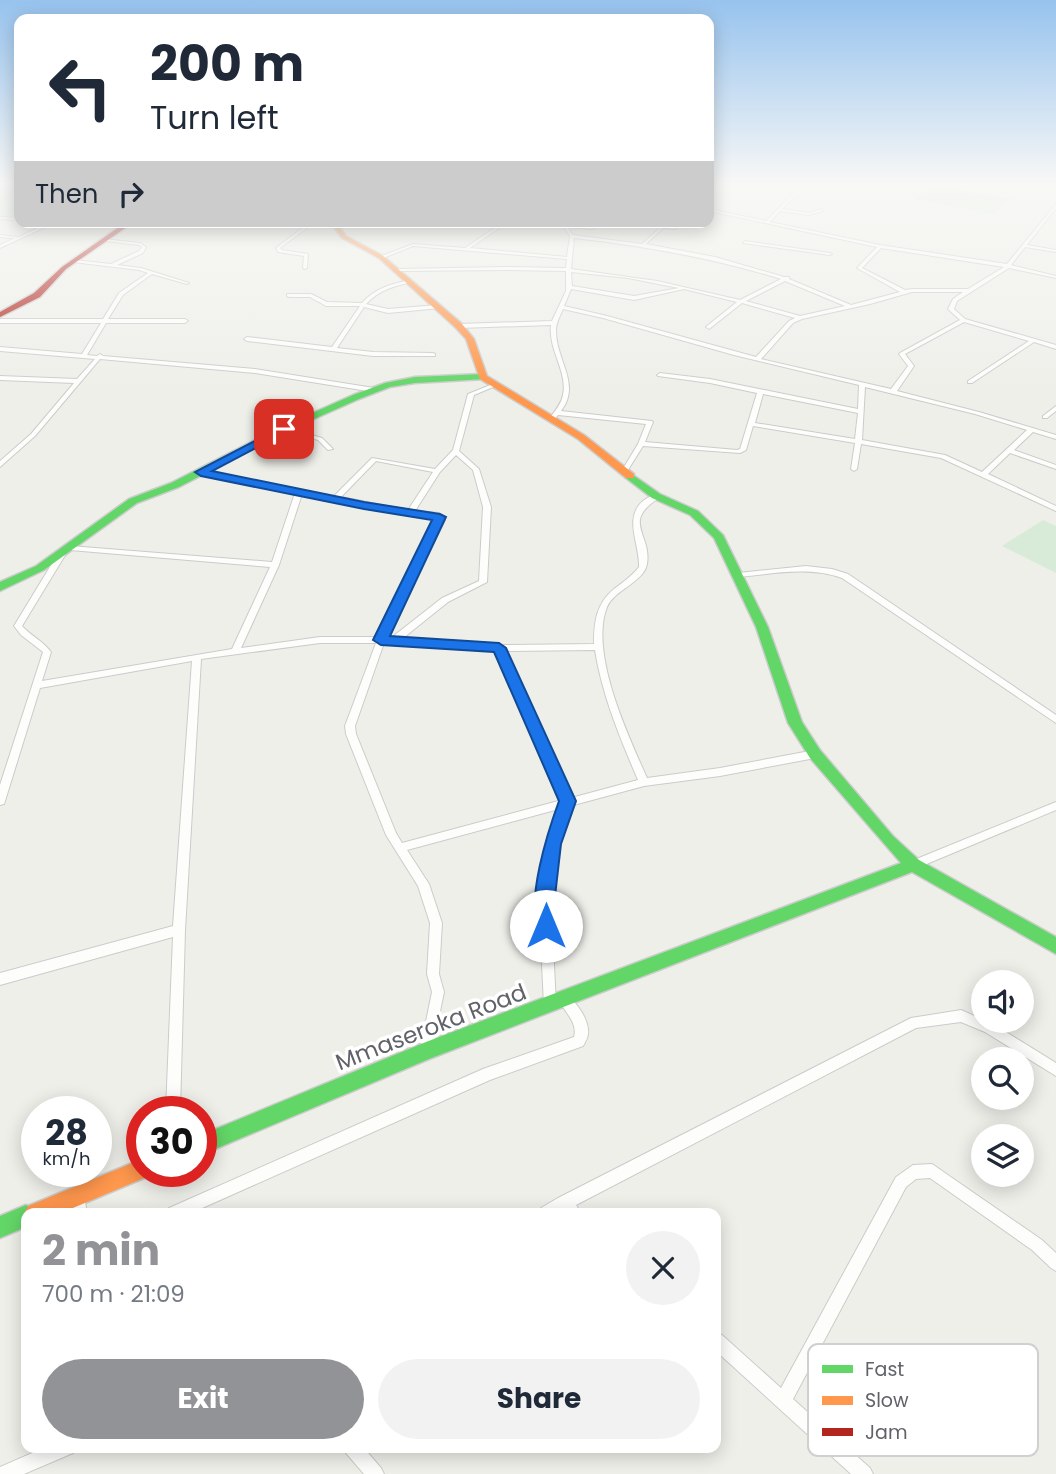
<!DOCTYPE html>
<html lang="en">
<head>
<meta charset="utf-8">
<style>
	body { margin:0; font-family:Poppins,sans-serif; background:#f2f2f3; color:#1f2937; height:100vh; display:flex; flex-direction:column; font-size:26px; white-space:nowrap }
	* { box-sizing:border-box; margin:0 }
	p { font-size:23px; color:#747a83 }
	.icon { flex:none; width:38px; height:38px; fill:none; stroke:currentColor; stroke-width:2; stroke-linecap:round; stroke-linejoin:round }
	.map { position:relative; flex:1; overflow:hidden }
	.panel { position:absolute; left:21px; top:1208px; width:700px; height:245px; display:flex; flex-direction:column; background:#fff; border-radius:14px; box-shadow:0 4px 18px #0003 }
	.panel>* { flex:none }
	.guide { position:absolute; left:14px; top:14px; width:700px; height:214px; border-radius:14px; box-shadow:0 4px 18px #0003; background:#fff; color:#1f2937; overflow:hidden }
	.controls { position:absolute; left:971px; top:970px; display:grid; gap:14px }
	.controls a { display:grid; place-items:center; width:63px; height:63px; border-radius:50%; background:#fff; box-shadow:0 4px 18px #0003; font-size:35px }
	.speed { position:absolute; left:21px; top:1096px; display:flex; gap:14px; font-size:35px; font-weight:700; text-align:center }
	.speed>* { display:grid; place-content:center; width:91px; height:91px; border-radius:50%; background:#fff; box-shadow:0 4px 18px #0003; line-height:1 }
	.speed small { font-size:18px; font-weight:400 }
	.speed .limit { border:10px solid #d22; background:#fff; color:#111 }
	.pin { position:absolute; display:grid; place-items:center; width:60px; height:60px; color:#fff; margin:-30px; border-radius:14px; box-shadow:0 4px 10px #0006 }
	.me { position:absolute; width:77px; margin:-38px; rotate:0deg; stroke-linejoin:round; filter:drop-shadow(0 0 5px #0008) }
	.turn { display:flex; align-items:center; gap:24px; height:147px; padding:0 21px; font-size:32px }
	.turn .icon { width:91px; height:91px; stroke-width:2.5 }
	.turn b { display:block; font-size:49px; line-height:60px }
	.then { display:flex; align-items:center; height:66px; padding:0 21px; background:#0003; gap:14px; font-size:26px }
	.round { display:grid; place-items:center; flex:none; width:74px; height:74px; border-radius:37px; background:#f2f2f3 }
	.head { display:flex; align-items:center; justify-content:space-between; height:119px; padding:0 21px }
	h1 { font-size:42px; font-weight:700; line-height:52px; color:#919396 }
	.button { display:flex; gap:14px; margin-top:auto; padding:14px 21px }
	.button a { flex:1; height:80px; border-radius:42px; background:#919396; color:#fff; font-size:28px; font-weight:700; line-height:80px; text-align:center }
	.button a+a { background:#f2f2f3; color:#1f2937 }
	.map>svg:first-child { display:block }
	.green { fill:#d8ebd8 }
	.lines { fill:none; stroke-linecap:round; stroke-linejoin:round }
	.street-casing { stroke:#cbcbcb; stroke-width:2 }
	.fast-casing { stroke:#ccc; stroke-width:3 }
	.slow-casing { stroke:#ccc; stroke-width:3 }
	.jam-casing { stroke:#ccc; stroke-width:3 }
	.street { fill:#fdfdfc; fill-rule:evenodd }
	.fast { fill:#63d668; fill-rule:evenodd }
	.slow { fill:#ff974d; fill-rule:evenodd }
	.jam { fill:#b3261e; fill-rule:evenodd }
	.route { fill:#1a73e8; stroke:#114b97; stroke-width:2 }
	.labels { text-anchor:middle; stroke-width:7; stroke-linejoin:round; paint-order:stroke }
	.near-street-label { font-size:23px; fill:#5f6268; stroke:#fff }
	.key { fill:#fff; stroke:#cfd0d2; stroke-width:2 }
	.key-label { font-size:19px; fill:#5f6268 }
</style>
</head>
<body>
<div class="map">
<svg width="1056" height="1474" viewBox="0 0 1056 1474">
	<rect width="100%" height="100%" fill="#efefea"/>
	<path class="green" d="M0 184H19V218L0 217Z
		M933 186 1010 199 994 214 915 199Z
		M1043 520 1056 526V573L1002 546Z"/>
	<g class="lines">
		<defs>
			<path id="street" d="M718 184H722L709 199V196Z
				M809 184H814L794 197 782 209 809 213 822 209 823 211 809 215 780 211 770 222 880 245 1007 264 1056 204V208L1027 245 1056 250V252L1025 247 1011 265 1056 276V278L1009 268 957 301 954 309 965 319 1056 345V349L1034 342 972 383H968V381L1029 341 964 322 905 354 914 366 897 391 979 412 1056 435V439L1033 432 1014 450 1056 465V469L1010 453 988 474 1056 506V511L941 458 861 444 857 469 854 471 851 469 855 443 753 426 746 450 740 453 643 446 626 473H622L621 472 638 444 646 424 558 415 554 420H550L549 419C554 412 561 405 563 395 568 372 548 350 551 325L459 328 456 326 459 324 552 321 566 291V271L505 270 397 271 395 270 397 269 505 267 566 268 567 259 413 246 383 258 379 257 413 244 465 248 503 222H508L470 248 567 257 570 236 560 222 592 227 595 223H599V225L593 229 567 227 573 235 642 244 662 226 677 228 675 229 663 228 646 244 715 257 784 277H789V279L851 305 900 292 857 268 877 247 709 211V209L766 221 792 195ZM574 238C645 246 713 258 781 279L740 300 657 281 571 269ZM881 248 1004 267 968 289H912L905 290 862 268ZM571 272 628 278 679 288 634 296 572 286ZM785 281 845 306 800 316 746 301ZM571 289 634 300 684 289 737 302 707 326 706 327 709 329 742 303 795 318 789 321 756 357 607 316 564 306ZM912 292H963L953 299 948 309 960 320 900 353 899 354 908 366 891 389 761 359 793 323 802 319 870 304ZM563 309 603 318 734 355 859 385 858 409 710 379 660 373 657 375 658 376 710 383 757 393 740 449 737 450 645 442 653 422 652 421 561 411C582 384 555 359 556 330 556 323 560 316 563 309ZM865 387 975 414 1027 430 982 472 945 455 862 440ZM763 394 858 413 855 439 755 423Z
				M0 217 19 218V220L0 219Z
				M50 222H56L0 248V245L15 238 0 237V235L19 237Z
				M310 222H315L280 248 282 250 308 254 307 268 305 269 303 268 304 256 278 252 276 248Z
				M634 222H645V223L643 224Z
				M103 239 140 243 146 247 143 253 117 265 141 268 189 283 187 284 152 274 123 295 108 319H185L188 321 185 323H106L87 355 97 356 100 354 103 356 255 369 374 388 377 390 374 392 255 373 100 359 35 436 0 467V461L31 434 74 383 0 380V376L77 379 95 359 0 351V347L82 354 101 323H0V319H103L119 293 148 273 139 270 73 262 75 260 111 264 139 251 142 247 139 245 105 241Z
				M745 241 830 253 832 254 830 255 743 243Z
				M410 280 412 282C394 286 379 290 366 304L388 309 438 305 440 306V308L388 313 364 307 337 348 373 352 433 353 435 354V356H373L247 341 244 339 247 337 332 347 360 306H326L310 297H289L287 296V294H311L327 302 362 303C375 288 391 284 410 280Z
				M493 384 498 385 474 395 459 451 479 469 491 507 487 582 448 602 402 639 499 645 594 644C594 622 596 604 614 589 623 582 632 576 639 567 640 545 623 518 643 501 648 497 653 495 659 494V498C621 522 652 534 647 564 644 582 614 590 607 607 589 653 628 735 647 778L720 768 815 750 818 751 820 754 818 757 815 758 720 776 644 786 570 806 557 844 551 905 556 1005 554 1009 550 1011 546 1009 544 1005 539 905 547 844 559 809 407 850 429 884 442 923 439 974 444 992 432 1051 431 1055 426 1057 421 1055 420 1051 432 992 427 974 430 923 418 886 386 835 346 734 345 726 376 643H320L201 659 185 930 180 1111H166L173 937 0 985V973L173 926 192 661 40 688 5 801 4 804 0 805V785L43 652 21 635 14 626 59 552 63 550 67 552 22 626C31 636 43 641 51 652L42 681 232 649 270 567 70 550 66 548 70 546 272 562 295 493 201 474 199 473V471L334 496 372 458 435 469 453 450 468 394ZM456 455 473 470 483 507 479 581 442 598 391 638H387L445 520 439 513 415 511 440 472ZM376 461 433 472 408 510 341 497ZM302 494 410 515 434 517 437 520 378 637H320L241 648 279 565ZM384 643 496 651 562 800 402 843 396 833 356 734 355 726ZM595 650C602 695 620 738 638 780L571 798 505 651Z
				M1056 406V411L1047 418H1043V416Z
				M284 427 322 438 333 449 328 450 318 440 282 430 281 429Z
				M806 566 832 569 848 574 1056 715V723L842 578C808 566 773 574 738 577L734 575 738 573Z
				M1056 802V810L917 868 913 870 909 868 908 865 909 862Z
				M565 994C575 1000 587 1017 588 1029 589 1036 586 1041 583 1046L490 1080 191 1213H167L169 1208 483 1069 574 1037C578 1022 565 1013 559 1000L561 996Z
				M961 1010 993 1024 1056 1063V1076L985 1032 961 1022 916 1028 576 1205 581 1213H539L541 1208 558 1198 911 1018Z
				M932 1164 1042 1240 1056 1253V1271L1051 1268 1032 1250 930 1178 916 1179 906 1187 793 1399 870 1468 873 1474H851L716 1351V1333L722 1335 781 1388 896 1177 913 1165Z
				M78 1188 83 1190 87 1213H73L71 1195 73 1190Z
				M46 1447H75L73 1453 24 1474H0V1467Z
				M344 1447H363L381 1468 384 1474H364L346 1453Z"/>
			<path id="fast" d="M483 374 486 375V379L415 383 390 387 359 399 287 431 179 487 137 503 44 570 0 591V582L36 566 129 499 171 483 281 427 353 395 385 383 415 377Z
				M630 473 660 494 698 511 723 535 768 627 802 722 820 750 893 836 919 860 1056 937V954L912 872 429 1059 201 1155V1135L426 1042 901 863 810 758 788 723 756 627 714 538 690 515 652 498 626 478 625 476Z
				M26 1205 33 1209 35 1213H26V1227L0 1238V1216Z"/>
			<path id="slow" d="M330 222H336L346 236 383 256 462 324 474 339 487 376 584 435 634 474V478H626L578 439 480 379 466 339 456 328 379 258 342 238Z
				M142 1159V1171H152L149 1176 61 1213H26V1217L24 1213 28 1206Z"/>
			<path id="jam" d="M126 222H134L66 269 40 297 0 317V312L34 293 62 267Z"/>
		</defs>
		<use href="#street" class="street-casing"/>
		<use href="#fast" class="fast-casing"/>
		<use href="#slow" class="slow-casing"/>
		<use href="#jam" class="jam-casing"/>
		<use href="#street" class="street"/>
		<use href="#fast" class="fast"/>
		<use href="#slow" class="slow"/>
		<use href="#jam" class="jam"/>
	</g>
	<linearGradient id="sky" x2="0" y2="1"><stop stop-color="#97c3ee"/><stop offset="0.47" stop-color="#f8f8f6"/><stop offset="1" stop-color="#f8f8f6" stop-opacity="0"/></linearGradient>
	<rect width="1056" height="391" fill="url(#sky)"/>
	<path class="route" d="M284 426 288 427V431L212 471 364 502 440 514 446 517 390 636 499 643 506 648 576 801 561 844 554 905 555 926 553 932 546 934 539 932C525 902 548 831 559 801L494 652 381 645 373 640 432 520 364 509 201 476 195 472Z"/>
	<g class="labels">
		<g class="near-street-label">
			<text transform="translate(431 1027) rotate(-21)" y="8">Mmaseroka Road</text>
		</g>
	</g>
	<rect x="808" y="1344" width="230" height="112" rx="10" class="key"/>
	<rect x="822" y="1365" width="31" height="8" fill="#63d668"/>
	<rect x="822" y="1396" width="31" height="9" fill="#ff974d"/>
	<rect x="822" y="1428" width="31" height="8" fill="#b3261e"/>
	<g class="key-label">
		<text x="865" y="1376">Fast</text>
		<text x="865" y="1407">Slow</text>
		<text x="865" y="1439">Jam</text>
	</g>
</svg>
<div class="controls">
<a><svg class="icon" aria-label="sound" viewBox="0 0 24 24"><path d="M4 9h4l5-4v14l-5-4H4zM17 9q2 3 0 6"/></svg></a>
<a><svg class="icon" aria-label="search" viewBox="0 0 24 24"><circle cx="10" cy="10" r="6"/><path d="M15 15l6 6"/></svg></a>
<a><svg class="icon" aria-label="layers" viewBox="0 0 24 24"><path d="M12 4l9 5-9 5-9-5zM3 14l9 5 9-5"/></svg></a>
</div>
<div class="speed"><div>28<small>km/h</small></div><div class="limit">30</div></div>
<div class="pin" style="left:284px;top:429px;background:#d93025"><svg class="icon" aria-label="arrive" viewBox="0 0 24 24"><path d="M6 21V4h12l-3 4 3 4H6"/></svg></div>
<svg class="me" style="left:546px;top:926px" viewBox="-20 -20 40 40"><circle r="19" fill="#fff"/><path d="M0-13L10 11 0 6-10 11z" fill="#1a73e8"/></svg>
<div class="guide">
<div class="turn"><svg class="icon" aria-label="left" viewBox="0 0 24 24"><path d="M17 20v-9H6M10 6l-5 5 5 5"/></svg><div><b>200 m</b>Turn left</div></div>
<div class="then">Then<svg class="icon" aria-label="right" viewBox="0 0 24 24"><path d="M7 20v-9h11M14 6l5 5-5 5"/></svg></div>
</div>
<section class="panel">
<div class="head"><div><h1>2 min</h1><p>700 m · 21:09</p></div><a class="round"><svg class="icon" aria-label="close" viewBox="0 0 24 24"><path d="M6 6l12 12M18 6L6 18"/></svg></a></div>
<div class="button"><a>Exit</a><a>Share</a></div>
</section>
</div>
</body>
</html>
